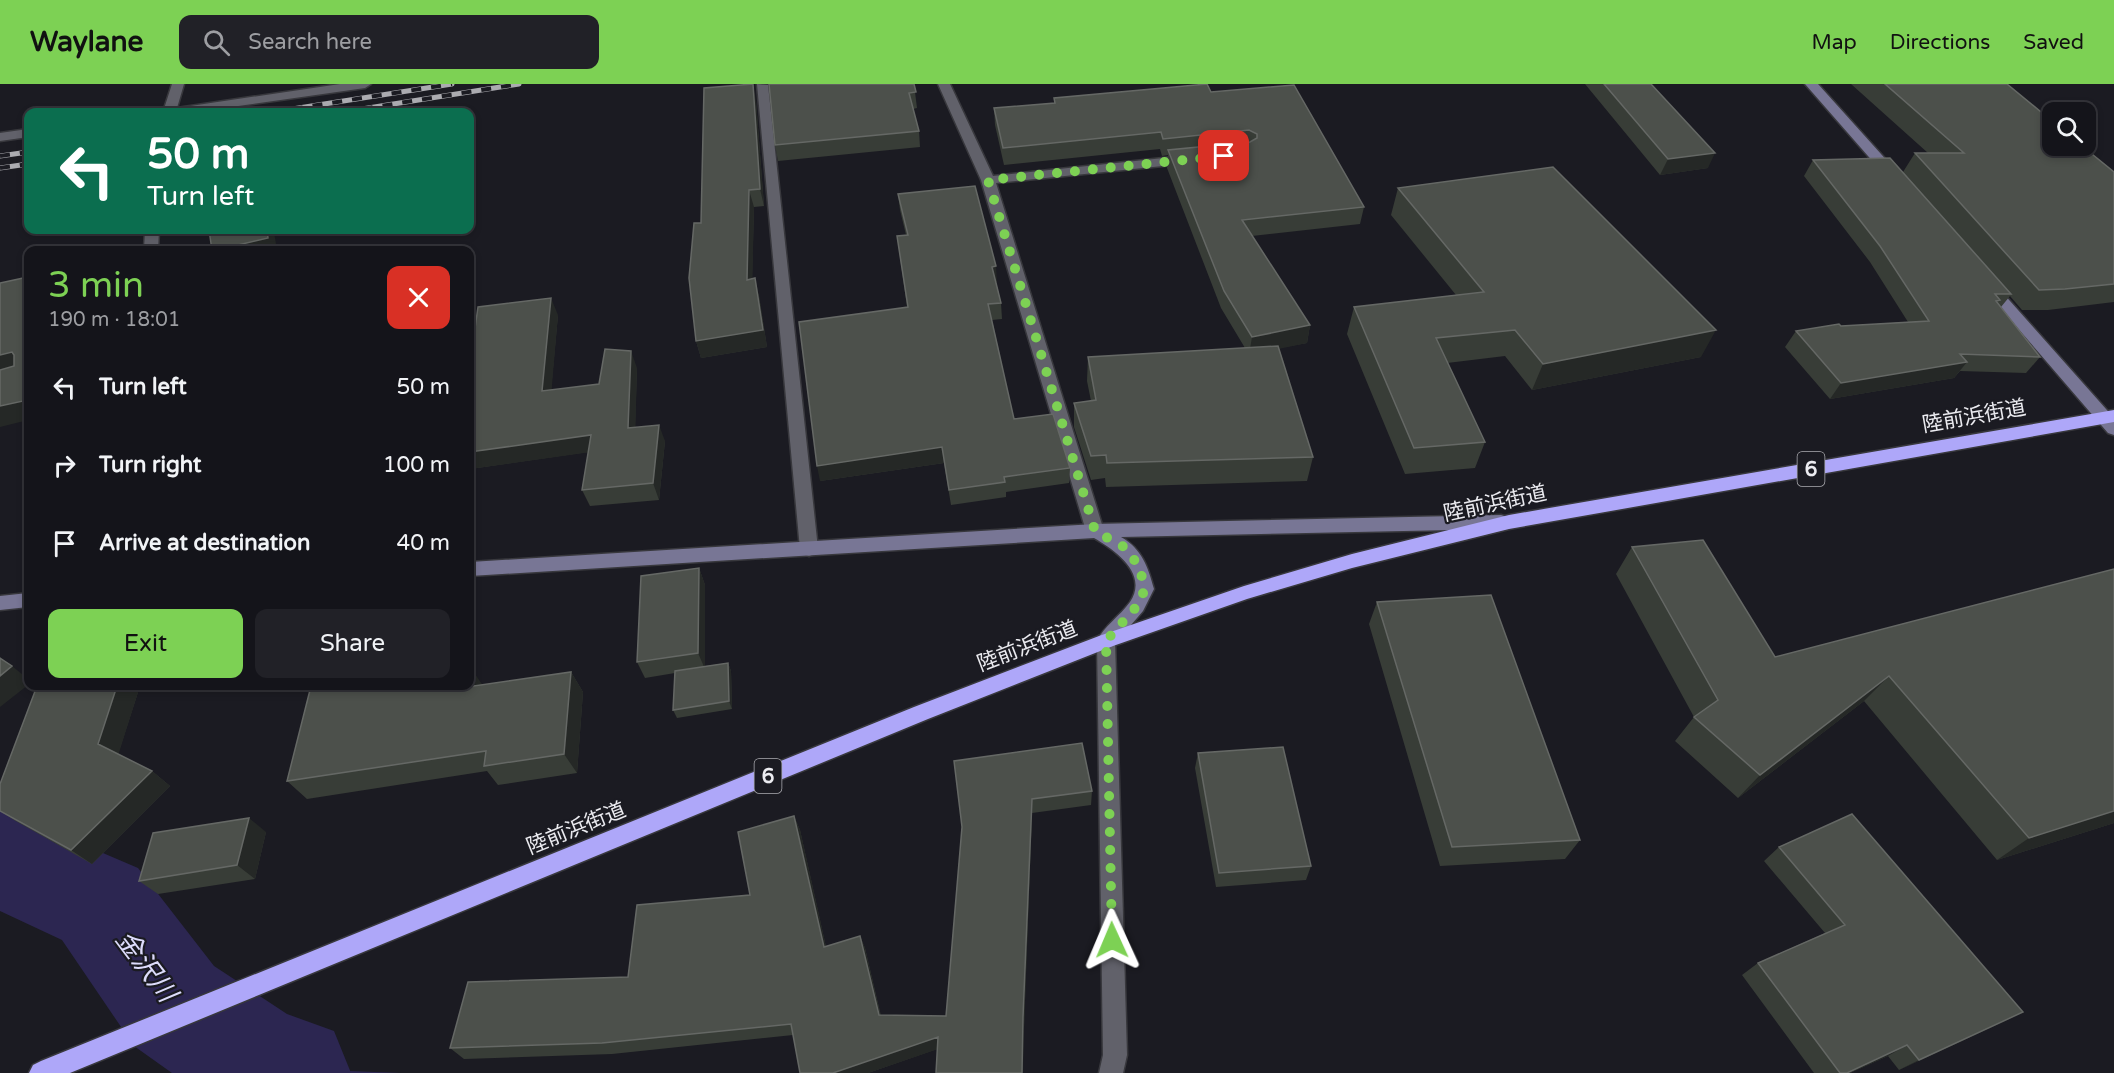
<!DOCTYPE html>
<html lang="en">
<head>
<meta charset="utf-8">
<style>
	body { margin:0; font-family:"Varela Round","Noto Sans JP",sans-serif; background:#212127; color:#f1f3f6; height:100vh; display:flex; flex-direction:column; font-size:22px; white-space:nowrap }
	* { box-sizing:border-box; margin:0 }
	p { font-size:20px; color:#9d9ea2 }
	.icon { flex:none; width:33px; height:33px; fill:none; stroke:currentColor; stroke-width:2; stroke-linecap:round; stroke-linejoin:round }
	.map { position:relative; flex:1; overflow:hidden }
	.details { position:absolute; left:24px; top:162px; width:450px; height:444px; display:flex; flex-direction:column; background:#14141a; border-radius:12px; box-shadow:0 3px 9px #0003,0 0 0 2px #333339 }
	.details>* { flex:none }
	.top-card { position:absolute; left:24px; top:24px; width:450px; height:126px; border-radius:12px; box-shadow:0 3px 9px #0003,0 0 0 2px #333339; background:#0b6e4f; color:#fff; overflow:hidden }
	.fabs { position:absolute; left:2042px; top:18px; display:grid; gap:12px }
	.fabs a { display:grid; place-items:center; width:54px; height:54px; border-radius:12px; background:#14141a; box-shadow:0 3px 9px #0003,0 0 0 2px #333339; font-size:30px }
	.pin { position:absolute; display:grid; place-items:center; width:51px; height:51px; color:#fff; margin:-26px; border-radius:12px; box-shadow:0 3px 9px #0006 }
	.me { position:absolute; width:66px; margin:-33px; rotate:359deg; stroke-linejoin:round; filter:drop-shadow(0 0 4px #0008) }
	.turn { display:flex; align-items:center; gap:21px; height:126px; padding:0 24px; font-size:27px }
	.turn .icon { width:78px; height:78px; stroke-width:2.5 }
	.turn b { display:block; font-size:42px; line-height:51px }
	.round { display:grid; place-items:center; flex:none; width:63px; height:63px; border-radius:12px; background:#212127 }
	.summary { display:flex; align-items:center; justify-content:space-between; height:102px; padding:0 24px }
	h1 { font-size:36px; font-weight:600; line-height:45px; color:#7dd154 }
	.cta { display:flex; gap:12px; margin-top:auto; padding:12px 24px }
	.cta a { flex:1; height:69px; border-radius:12px; background:#7dd154; color:#111; font-size:24px; font-weight:600; line-height:69px; text-align:center }
	.cta a+a { background:#212127; color:#f1f3f6 }
	ul { padding:0; list-style:none }
	li { display:flex; align-items:center; gap:18px; height:78px; padding:0 24px }
	li div { flex:1 }
	li b { display:block; font-size:22px }
	li em { font-style:normal }
	header { display:flex; align-items:center; gap:36px; box-sizing:border-box; height:84px; padding:0 30px; background:#7dd154; color:#111 }
	header strong { font-size:28px }
	nav { display:flex; gap:33px; margin-inline-start:auto; font-size:21px }
	.search { width:420px; height:54px; background:#212127; display:flex; align-items:center; gap:15px; box-sizing:border-box; padding:0 21px; border-radius:12px; color:#9d9ea2; font-size:22px }
	.map>svg:first-child { display:block }
	.water { fill:#2c2651 }
	.lines { fill:none; stroke-linecap:round; stroke-linejoin:round }
	.river { fill:#2c2651; fill-rule:evenodd }
	.street-casing { stroke:#38383d; stroke-width:3 }
	.secondary-casing { stroke:#38383d; stroke-width:3 }
	.highway-casing { stroke:#38383d; stroke-width:3 }
	.street { fill:#61616a; fill-rule:evenodd }
	.secondary { fill:#787695; fill-rule:evenodd }
	.highway { fill:#aea7f9; fill-rule:evenodd }
	.rail-casing { stroke:#ababb0; stroke-width:5 }
	.rail { stroke:#1b1b22; stroke-width:4; stroke-dasharray:10; stroke-linecap:butt }
	.wall { fill:#383d37 }
	.shaded-wall { fill:#252826 }
	.building { fill:#4c504b; stroke:#656865; stroke-width:1.5 }
	.route { stroke:#7dd154; stroke-width:10; stroke-dasharray:0 18 }
	.labels { text-anchor:middle; stroke-width:4.5; stroke-linejoin:round; paint-order:stroke }
	.shield { fill:#1b1b22; stroke:#adadb2; stroke-width:1.5 }
	.shield-label { font-size:20px; font-weight:bold; fill:#ebebf0 }
	.street-label { font-size:21px; fill:#ebebf0; stroke:#1b1b22 }
	.near-water-label { font-size:27px; font-style:italic; fill:#dddcfb; stroke:#1b1b22 }
</style>
</head>
<body>
<header>
<strong>Waylane</strong>
<div class="search"><svg class="icon" aria-label="search" viewBox="0 0 24 24"><circle cx="10" cy="10" r="6"/><path d="M15 15l6 6"/></svg>Search here</div>
<nav><a>Map</a><a>Directions</a><a>Saved</a></nav>
</header>
<div class="map">
<svg width="2114" height="989" viewBox="0 0 2114 989">
	<rect width="100%" height="100%" fill="#1b1b22"/>
	<path class="water" d="M0 758 43 782 105 808 132 833 163 879 129 892 102 845 80 828 21 807 0 795Z
		M245 959 300 979 349 987 401 989H226L198 979Z"/>
	<g class="lines">
		<path class="river" d="M0 725 138 784 214 882 287 930 334 947 351 989H172L134 962 62 856 0 827Z"/>
		<defs>
			<path id="street" d="M172 0H184L177 24 340 0H371L365 4 196 28H163Z
				M757 0 768 1 818 465 815 470 809 472 803 470 800 465Z
				M938 0H950L993 92 1192 71 1199 75 1192 79 996 99 1104 447 1101 452 1095 454 1089 452 1086 447 981 96Z
				M28 45V53L0 57V49Z
				M145 146H159L158 166H144Z
				M1106 549 1113 552 1115 557 1127 971 1123 989H1099L1103 971 1097 557 1099 552Z"/>
			<path id="secondary" d="M1805 0H1818L1899 90 1901 93 1899 96H1889Z
				M1989 197 1994 199 2114 334V351L2108 349 1984 205 1982 202 1984 199Z
				M1501 431 1507 433 1510 438 1507 443 1501 445 1121 453C1142 465 1148 483 1154 505L1143 527 1113 562 1106 565 1099 562 1097 557C1104 542 1120 532 1130 518 1149 490 1115 466 1094 454L470 492V478L1095 440Z
				M28 509V523L0 526V512Z"/>
			<path id="highway" d="M2114 326V338L1509 445 1352 484 1247 515 1113 562 928 635 70 989H29L33 981 41 977 914 623 1099 552 1244 502 1352 470 1509 431Z"/>
		</defs>
		<use href="#street" class="street-casing"/>
		<use href="#secondary" class="secondary-casing"/>
		<use href="#highway" class="highway-casing"/>
		<use href="#street" class="street"/>
		<use href="#secondary" class="secondary"/>
		<use href="#highway" class="highway"/>
		<defs>
			<path id="rail" d="M273 28 452 0
				M343 28 519 0
				M0 72 28 68
				M0 84 28 80"/>
		</defs>
		<use href="#rail" class="rail-casing"/>
		<use href="#rail" class="rail"/>
	</g>
	<path class="wall" d="M914 0 917 24 913 25 919 47 920 63 778 77 775 61Z
		M1585 0H1651L1708 84 1660 91Z
		M1851 0H2007L2114 88V218L2048 226H2022L2010 212 2001 223 2040 273 2026 289 1960 287 1954 294 1830 315 1785 263 1796 247 1841 242 1908 238 1870 178 1804 92 1813 76 1903 88 1915 69H1928Z
		M1211 8 1364 123 1360 140 1252 152 1310 241 1307 259 1279 264 1313 373 1307 397 1106 403 1105 394 1091 396 1074 343V319L1091 317 1087 297 1088 273 1245 264 1221 224 1167 84 1168 71 1162 72 1160 65 1004 81 995 41 994 24 1054 19V14Z
		M756 17 764 122 754 123 752 195 759 212 767 263 701 274 696 257 701 139Z
		M1398 104 1701 273 1532 306 1505 272 1447 279 1485 358 1475 384 1405 390 1347 250 1354 223 1456 211 1391 131Z
		M898 110 997 198H996L1001 219 1002 235 992 236 1014 335 1070 384 1069 399 1006 408V413L951 421 944 379 820 397 907 223 897 152 906 151 900 126Z
		M558 231 551 306 599 300 637 284 635 343 665 357 659 416 590 422 582 406 588 368 470 385Z
		M1632 463 1775 573 2114 485V739L1997 776 1864 617 1738 714 1675 657 1694 633 1616 490Z
		M699 484 705 501V582L728 579 731 587 732 625 677 634 673 626 675 589 645 594 637 578Z
		M1377 518 1580 756 1565 775 1440 782 1369 540Z
		M571 588 583 608 577 689 498 701 487 687 307 715 287 697Z
		M37 602H140L118 670 152 687 170 702 92 780 14 736 0 727V700Z
		M1198 669 1311 782 1306 796 1216 803 1195 684Z
		M954 677 1092 707 1091 721 1032 729 1024 944 937 965 868 989 793 951 612 970 464 975 450 964 628 893 750 811 794 732 800 746 826 863 860 852 865 864 881 932H946L962 743Z
		M266 748 255 795 158 810 139 797Z
		M1779 763 2023 928 1899 986 1888 972 1850 989H1814L1742 891 1758 879 1825 849 1764 777Z"/>
	<path class="shaded-wall" d="M753 0 756 17 764 122 760 105Z
		M1715 69 1708 84 1660 91 1668 75Z
		M749 106 754 123 752 213 747 196Z
		M267 146H286L274 148 277 166H217Z
		M996 182 997 198H993L992 183Z
		M755 194 759 212 767 263 701 274 696 257Z
		M551 214 558 231 550 324 542 307Z
		M1310 241 1307 259 1249 271 1252 253Z
		M1716 246 1701 273 1532 306 1543 280Z
		M631 267 637 284 635 360 628 344Z
		M12 268 27 286 0 293V271Z
		M1967 278 1954 294 1830 315 1841 299Z
		M28 316V336L0 343V322Z
		M659 341 665 357 659 416 653 399Z
		M591 351 598 367 470 385V368Z
		M942 363 944 379 820 397 817 382Z
		M699 484 705 501V585L698 569Z
		M728 579 731 587 732 625 729 617Z
		M12 582 28 595V601L0 623V592Z
		M470 583 484 603H467V602H470Z
		M571 588 583 608 577 689 564 670Z
		M1889 592 1864 617 1738 714 1760 691Z
		M117 602H140L117 675 98 660Z
		M152 687 170 702 92 780 71 766Z
		M1032 715V729L1024 944 1023 989H1022L1023 933Z
		M2114 727V739L1997 776 2029 754Z
		M794 732 800 746 829 876 824 863Z
		M249 734 266 748 255 795 237 781Z
		M860 852 865 864 883 943 879 931Z
		M2023 928 2001 939 1899 986 1919 976Z
		M938 953 941 964 868 989H833Z
		M1907 961 1888 972 1850 989H1847Z"/>
	<path class="building" d="M753 0 760 105 749 106 747 196 755 194 763 246 696 257 689 194 694 139H701L704 4Z
		M769 0H914L916 8 909 9 919 47 775 61Z
		M1207 0 1211 8 1294 1 1364 123 1242 136 1310 241 1252 253 1224 207 1168 66 1250 58 1257 54V50L1249 46 1163 55 1161 48 1003 64 994 24 1055 19 1054 14Z
		M1604 0H1651L1715 69 1668 75Z
		M1885 0H2007L2052 37V62H2082L2114 88V200L2065 205 2039 206 1915 69H1964Z
		M1890 74 2011 210H1995L2000 216 1996 217 2040 273 1960 270 1967 278 1841 299 1796 247 1839 240 1841 242 1929 237 1880 162 1813 76Z
		M1553 83 1716 246 1543 280 1515 246 1436 254 1485 358 1414 364 1354 223 1484 208 1398 104Z
		M975 102 996 182 992 183 1001 219 988 220 1014 335 1053 330 1070 384 1004 393 1005 398 949 406 942 363 817 382 799 238 908 223 897 152 908 151 898 110Z
		M209 146H267L268 154 217 166H212Z
		M28 193V316L0 322V286L14 282V271L12 268 0 271V199Z
		M551 214 542 307 599 300 605 265 631 267 628 344 659 341 653 399 582 406 591 351 470 368V280L478 223Z
		M1278 262 1313 373 1107 379 1106 371 1091 372 1074 319 1096 316 1088 273Z
		M1703 456 1775 573 2114 485V727L2029 754 1889 592 1760 691 1694 633 1718 616 1632 463Z
		M699 484 698 569 637 578 641 492Z
		M1491 511 1580 756 1452 763 1377 518Z
		M0 574 12 582 0 592Z
		M728 579 729 617 673 626 675 587Z
		M571 588 564 670 484 682 486 667 287 697 310 606 339 602H467V603Z
		M37 602H117L98 660 152 687 71 766 0 727V700Z
		M1082 659 1092 707 1032 715 1023 933 1022 989H936L938 953 833 989H800L791 940 602 959 450 964 468 898 628 893 637 821 750 811 738 748 794 732 824 863 860 852 879 931 946 932 962 743 954 677Z
		M1283 663 1311 782 1219 789 1198 669Z
		M1852 730 2023 928 1919 976 1907 961 1847 989H1840L1758 879 1845 841 1779 763Z
		M249 734 237 781 139 797 153 749Z"/>
	<g class="lines">
		<path class="route" d="M1112 856 1106 557 1137 522 1145 505 1139 482 1124 463 1095 447 988 96 1224 72"/>
	</g>
	<g class="labels">
		<g class="shield">
			<rect x="1797.5" y="368" width="27" height="34" rx="4.5"/>
			<rect x="754.5" y="675" width="27" height="34" rx="4.5"/>
		</g>
		<g class="shield-label">
			<text x="1811" y="392">6</text>
			<text x="768" y="699">6</text>
		</g>
		<g class="street-label">
			<text transform="translate(1974 332) rotate(-10)" y="7">陸前浜街道</text>
			<text transform="translate(1495 419) rotate(-12)" y="7">陸前浜街道</text>
			<text transform="translate(1027 562) rotate(-21)" y="7">陸前浜街道</text>
			<text transform="translate(576 744) rotate(-22)" y="7">陸前浜街道</text>
		</g>
		<g class="near-water-label">
			<text transform="translate(146 882) rotate(53)" y="9">金沢川</text>
		</g>
	</g>
</svg>
<div class="fabs">
<a><svg class="icon" aria-label="search" viewBox="0 0 24 24"><circle cx="10" cy="10" r="6"/><path d="M15 15l6 6"/></svg></a>
</div>
<div class="pin" style="left:1224px;top:72px;background:#d93025"><svg class="icon" aria-label="arrive" viewBox="0 0 24 24"><path d="M6 21V4h12l-3 4 3 4H6"/></svg></div>
<svg class="me" style="left:1112px;top:856px" viewBox="-20 -20 40 40"><path d="M0-17L14 15 0 8-14 15z" fill="#7dd154" stroke="#fff" stroke-width="4"/></svg>
<div class="top-card">
<div class="turn"><svg class="icon" aria-label="left" viewBox="0 0 24 24"><path d="M17 20v-9H6M10 6l-5 5 5 5"/></svg><div><b>50 m</b>Turn left</div></div>
</div>
<section class="details">
<div class="summary"><div><h1>3 min</h1><p>190 m · 18:01</p></div><a class="round" style="background:#d93025;color:#fff"><svg class="icon" aria-label="close" viewBox="0 0 24 24"><path d="M6 6l12 12M18 6L6 18"/></svg></a></div>
<ul>
<li><svg class="icon" aria-label="left" viewBox="0 0 24 24"><path d="M17 20v-9H6M10 6l-5 5 5 5"/></svg><div><b>Turn left</b></div><em>50 m</em></li>
<li><svg class="icon" aria-label="right" viewBox="0 0 24 24"><path d="M7 20v-9h11M14 6l5 5-5 5"/></svg><div><b>Turn right</b></div><em>100 m</em></li>
<li><svg class="icon" aria-label="arrive" viewBox="0 0 24 24"><path d="M6 21V4h12l-3 4 3 4H6"/></svg><div><b>Arrive at destination</b></div><em>40 m</em></li>
</ul>
<div class="cta"><a>Exit</a><a>Share</a></div>
</section>
</div>
</body>
</html>
